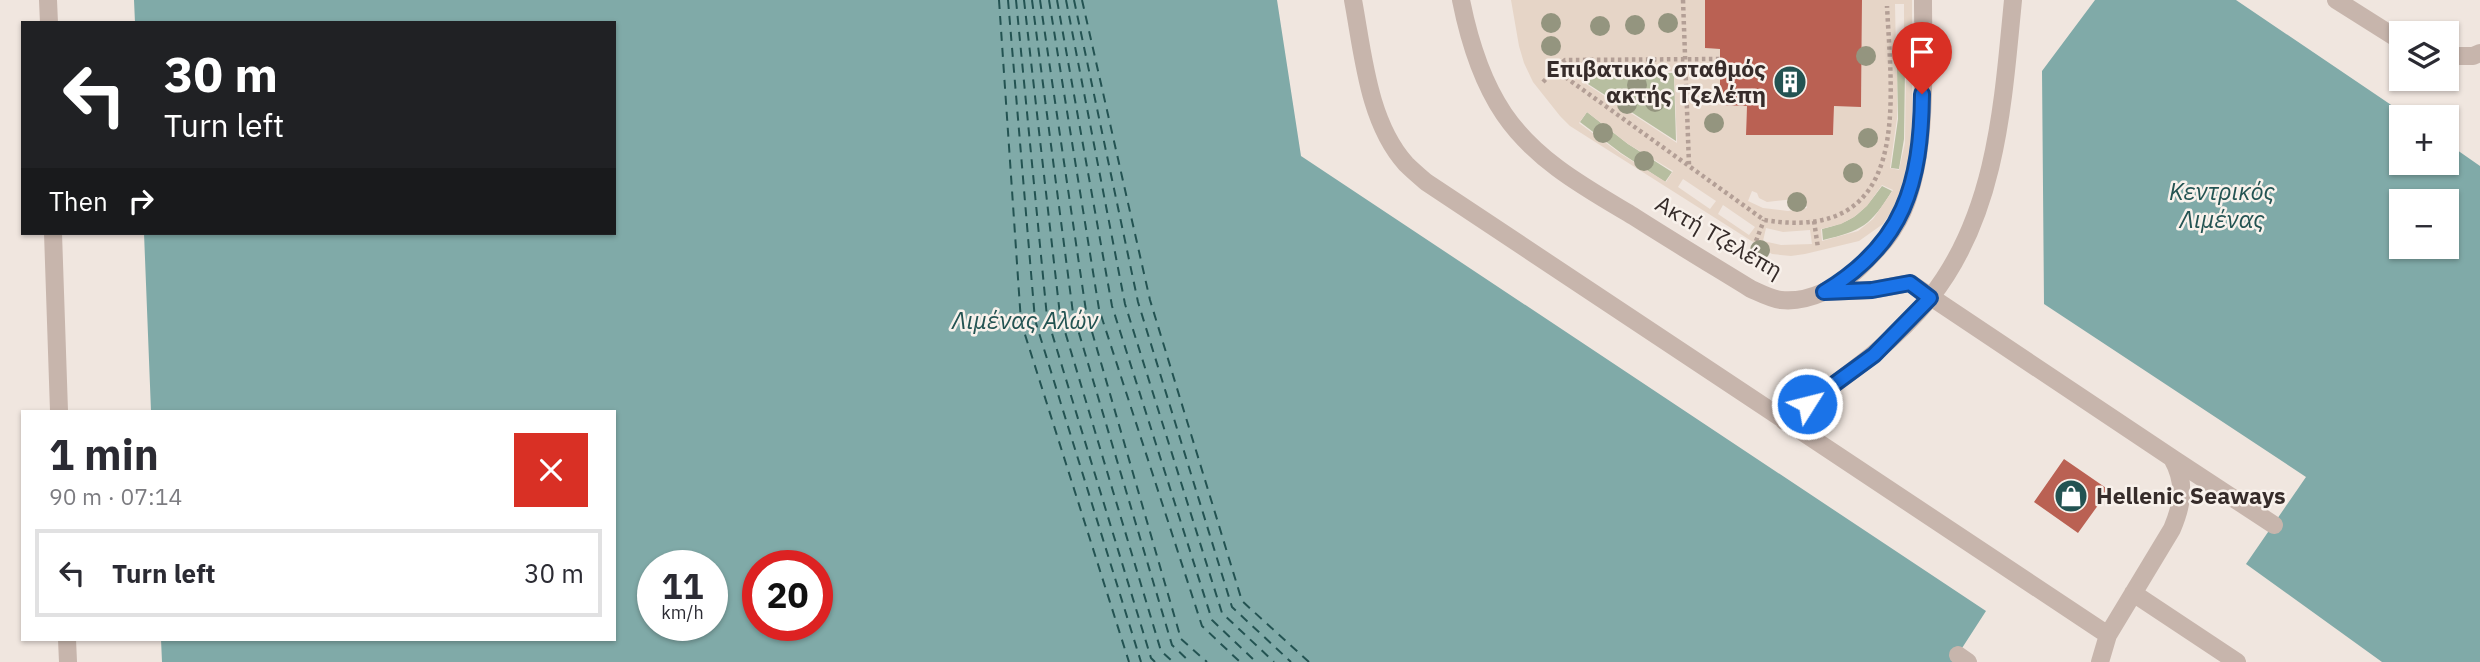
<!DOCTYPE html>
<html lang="en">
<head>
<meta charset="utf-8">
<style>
	body { margin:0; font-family:"IBM Plex Sans",sans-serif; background:#f7f7f7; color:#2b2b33; height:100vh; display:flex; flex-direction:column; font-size:26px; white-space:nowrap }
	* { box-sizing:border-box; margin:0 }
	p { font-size:23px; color:#7c7c81 }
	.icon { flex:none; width:38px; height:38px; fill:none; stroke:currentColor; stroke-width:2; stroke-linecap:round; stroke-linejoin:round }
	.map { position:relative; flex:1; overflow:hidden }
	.drawer { position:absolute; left:21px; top:410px; width:595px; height:231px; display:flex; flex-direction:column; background:#fff; border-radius:0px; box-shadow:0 2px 5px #0004 }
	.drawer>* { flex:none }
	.hud { position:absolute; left:21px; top:21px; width:595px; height:214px; border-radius:0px; box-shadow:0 2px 5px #0004; background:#202124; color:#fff; overflow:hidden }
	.fabs { position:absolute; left:2389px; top:21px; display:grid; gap:14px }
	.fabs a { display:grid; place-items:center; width:70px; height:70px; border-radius:0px; background:#fff; box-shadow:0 2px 5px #0004; font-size:35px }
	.speed { position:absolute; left:637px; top:550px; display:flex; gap:14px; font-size:35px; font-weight:700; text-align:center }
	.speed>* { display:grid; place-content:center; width:91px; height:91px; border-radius:50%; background:#fff; box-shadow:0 2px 5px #0004; line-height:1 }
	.speed small { font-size:18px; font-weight:400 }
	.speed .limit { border:10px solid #d22; background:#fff; color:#111 }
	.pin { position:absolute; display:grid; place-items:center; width:60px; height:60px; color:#fff; margin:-72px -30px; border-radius:50% 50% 50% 0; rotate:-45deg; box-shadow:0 0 7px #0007 }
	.pin .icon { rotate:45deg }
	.me { position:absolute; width:77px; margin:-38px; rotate:54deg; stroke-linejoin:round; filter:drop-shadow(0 0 5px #0008) }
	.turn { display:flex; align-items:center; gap:24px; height:147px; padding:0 28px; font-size:32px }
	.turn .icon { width:91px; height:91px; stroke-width:2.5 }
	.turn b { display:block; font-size:49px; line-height:60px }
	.then { display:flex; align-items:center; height:66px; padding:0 28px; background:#0003; gap:14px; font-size:26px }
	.round { display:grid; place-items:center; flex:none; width:74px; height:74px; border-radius:0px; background:#f7f7f7 }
	.head { display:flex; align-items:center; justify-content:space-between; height:119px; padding:0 28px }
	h1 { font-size:42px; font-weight:700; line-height:52px }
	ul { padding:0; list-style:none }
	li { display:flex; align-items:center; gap:21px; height:88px; margin:0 14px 10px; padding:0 14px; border:4px solid #e1e1e2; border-radius:0px }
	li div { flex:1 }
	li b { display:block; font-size:26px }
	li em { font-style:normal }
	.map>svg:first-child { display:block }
	.green { fill:#b7bea0 }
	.plaza { fill:#e6d5c7; fill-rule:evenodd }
	.water { fill:#80aaa8; fill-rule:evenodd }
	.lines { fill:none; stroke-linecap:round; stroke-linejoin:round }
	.ferry { stroke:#235352; stroke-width:2; stroke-dasharray:9 7; stroke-linecap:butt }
	.building { fill:#ba6153 }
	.path { stroke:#b39f96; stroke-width:4.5; stroke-dasharray:3.5 3.5; stroke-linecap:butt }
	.service { stroke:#c7b5ac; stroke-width:18 }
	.minor { stroke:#c7b5ac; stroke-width:18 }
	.tree { fill:#94957f }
	.route-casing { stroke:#114b97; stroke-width:18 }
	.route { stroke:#1a73e8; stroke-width:12 }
	.labels { text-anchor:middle; stroke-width:5; stroke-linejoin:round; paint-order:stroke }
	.poi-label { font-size:23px; font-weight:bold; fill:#362c2a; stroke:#f8f1eb; text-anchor:end }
	.street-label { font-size:23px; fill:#362c2a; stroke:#f8f1eb }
	.water-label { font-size:24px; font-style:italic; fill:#235352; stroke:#f8f1eb }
</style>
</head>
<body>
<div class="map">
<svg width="2480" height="662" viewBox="0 0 2480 662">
	<rect width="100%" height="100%" fill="#f0e6df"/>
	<path class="green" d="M1897 68H1905L1904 139 1899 169 1891 168 1898 119Z
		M1674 73 1676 141 1588 84 1593 74Z
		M1587 112 1628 144 1672 172 1665 182 1621 153 1580 122Z
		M1882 186 1892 191C1871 225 1862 231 1823 240L1822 229C1855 221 1862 213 1882 186Z"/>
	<path class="plaza" d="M1511 0H1705V48L1720 49V105L1747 106 1746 135H1833L1834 106H1861L1862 0H1912V142L1900 199 1883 224 1859 241 1805 254 1791 256 1772 254 1570 126 1560 116 1533 82 1524 63 1519 46ZM1895 4H1904V57L1896 56ZM1897 68H1906L1905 143 1899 170 1890 168 1897 118ZM1674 71 1677 143 1586 84 1592 73ZM1587 112 1628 144 1673 171 1666 182 1621 154 1579 123ZM1683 179 1716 201 1710 209 1678 187ZM1882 185 1893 190 1873 219 1858 231 1822 241 1821 229 1841 224 1854 217 1867 206ZM1752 191 1757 193 1759 198 1767 202 1804 198 1807 208 1788 211 1763 208 1748 201ZM1723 205 1755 227 1749 235 1718 214ZM1766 228 1783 232 1810 230 1812 244 1781 245 1763 241Z"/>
	<path class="water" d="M134 0H1277L1301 156 1986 611 1953 662H162L161 639H614V411H151L144 233H614V23H135ZM653 565H712V625H653ZM758 565H817V625H758Z
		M2095 0H2236L2409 117H2401V163H2446L2447 143 2480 166V662H2382L2246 564 2306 477 2044 304 2042 71ZM2401 201H2446V247H2401Z"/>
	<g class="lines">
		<path class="ferry" d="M999 0 1021 322 1129 662
			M1008 0 1035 320 1141 662
			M1016 0 1047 317 1151 658 1155 662
			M1024 0 1060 315 1161 651 1173 662
			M1032 0 1073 313 1172 645 1190 662
			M1040 0 1086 311 1181 639 1207 662
			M1049 0 1099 309 1202 626 1240 662
			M1057 0 1112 306 1212 620 1256 662
			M1066 0 1125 304 1222 613 1274 662
			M1074 0 1138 302 1232 607 1291 662
			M1082 0 1150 300 1242 601 1309 662"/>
	</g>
	<path class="building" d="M1705 0H1862L1861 107 1834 106 1833 135H1746L1747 106 1720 105V49L1705 48Z
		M2064 459 2109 490 2078 533 2034 502Z"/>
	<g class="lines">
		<path class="path" d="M1683 0 1689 165
			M1554 69 1764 220C1912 244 1892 106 1887 6
			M1543 82 1565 60 1720 59
			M1814 221 1818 248
			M1756 241 1764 220"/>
		<path class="service" d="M48 0 49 23
			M1353 0C1363 53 1368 122 1406 164 1412 170 1419 176 1426 182L2108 635 2172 529C2183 503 2186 483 2172 458L1910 283 1872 290 1824 292
			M2336 0 2401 41
			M2446 56H2473L2480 53
			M53 233 59 411
			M1784 421C1834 384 1891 347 1930 298 1997 214 2003 102 2013 0
			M2172 458 2274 525
			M2133 593 2237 662
			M67 639 68 662
			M1958 655 1968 662
			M2100 662 2108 635"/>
		<path class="minor" d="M1461 0C1469 40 1481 80 1504 114 1536 161 1586 188 1633 216 1672 241 1712 265 1751 289 1760 293 1771 299 1781 300 1809 303 1839 287 1858 269 1870 257 1884 244 1893 229 1930 175 1923 65 1923 0"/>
	</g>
	<g class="tree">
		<circle cx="1551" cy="23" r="10"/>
		<circle cx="1668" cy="23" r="10"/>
		<circle cx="1635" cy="25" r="10"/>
		<circle cx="1600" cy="26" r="10"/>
		<circle cx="1551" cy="46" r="10"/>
		<circle cx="1866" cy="56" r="10"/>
		<circle cx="1637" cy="85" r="10"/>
		<circle cx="1655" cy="102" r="10"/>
		<circle cx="1627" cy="104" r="10"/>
		<circle cx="1714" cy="123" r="10"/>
		<circle cx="1603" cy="133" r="10"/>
		<circle cx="1868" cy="138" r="10"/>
		<circle cx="1644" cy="161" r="10"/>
		<circle cx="1853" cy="173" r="10"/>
		<circle cx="1797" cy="202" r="10"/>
		<circle cx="1760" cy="250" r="10"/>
	</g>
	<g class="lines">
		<defs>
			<path id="route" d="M1807 404 1874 355 1930 298 1910 283 1872 290 1824 292C1904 244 1921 184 1922 94"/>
		</defs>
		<use href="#route" class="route-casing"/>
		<use href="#route" class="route"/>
	</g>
	<defs>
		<symbol id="building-disc" viewBox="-11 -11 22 22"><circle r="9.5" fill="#235352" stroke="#f8f1eb"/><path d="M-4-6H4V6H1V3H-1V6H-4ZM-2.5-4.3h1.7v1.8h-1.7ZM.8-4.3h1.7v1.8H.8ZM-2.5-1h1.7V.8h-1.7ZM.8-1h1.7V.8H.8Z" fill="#fff"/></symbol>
		<symbol id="shop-disc" viewBox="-11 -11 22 22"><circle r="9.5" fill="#235352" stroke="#f8f1eb"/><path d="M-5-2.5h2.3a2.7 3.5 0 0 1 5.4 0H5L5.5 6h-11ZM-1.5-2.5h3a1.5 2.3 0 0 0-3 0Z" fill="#fff"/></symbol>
	</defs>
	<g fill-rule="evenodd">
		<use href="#building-disc" x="1771" y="63" width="38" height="38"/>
		<use href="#shop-disc" x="2052" y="477" width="38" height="38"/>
	</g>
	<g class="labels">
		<g class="poi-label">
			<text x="1766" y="77">Επιβατικός σταθμός<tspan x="1766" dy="26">ακτής Τζελέπη</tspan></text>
			<text x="2096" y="504" text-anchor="start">Hellenic Seaways</text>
		</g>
		<g class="street-label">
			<text transform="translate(1719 237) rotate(30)" y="8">Ακτή Τζελέπη</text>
		</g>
		<g class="water-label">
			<text x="2222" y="200">Κεντρικός<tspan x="2222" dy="28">Λιμένας</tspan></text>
			<text x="1025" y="329">Λιμένας Αλών</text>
		</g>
	</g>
</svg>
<div class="fabs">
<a><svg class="icon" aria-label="layers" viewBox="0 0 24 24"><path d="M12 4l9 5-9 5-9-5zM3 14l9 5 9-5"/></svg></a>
<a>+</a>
<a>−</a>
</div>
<div class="speed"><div>11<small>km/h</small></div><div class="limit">20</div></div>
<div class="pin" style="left:1922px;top:94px;background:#d93025"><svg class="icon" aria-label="arrive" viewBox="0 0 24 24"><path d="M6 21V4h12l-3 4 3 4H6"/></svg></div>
<svg class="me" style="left:1807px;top:404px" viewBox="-20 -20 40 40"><circle r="17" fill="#1a73e8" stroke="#fff" stroke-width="3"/><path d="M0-11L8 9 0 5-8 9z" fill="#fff"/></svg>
<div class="hud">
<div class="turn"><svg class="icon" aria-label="left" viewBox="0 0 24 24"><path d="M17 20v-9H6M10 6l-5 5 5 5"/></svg><div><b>30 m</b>Turn left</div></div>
<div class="then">Then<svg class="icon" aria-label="right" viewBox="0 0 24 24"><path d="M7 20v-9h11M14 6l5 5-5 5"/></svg></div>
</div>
<section class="drawer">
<div class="head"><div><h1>1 min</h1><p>90 m · 07:14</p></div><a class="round" style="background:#d93025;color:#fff"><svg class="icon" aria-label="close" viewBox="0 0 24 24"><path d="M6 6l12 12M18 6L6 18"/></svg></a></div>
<ul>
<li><svg class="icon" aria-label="left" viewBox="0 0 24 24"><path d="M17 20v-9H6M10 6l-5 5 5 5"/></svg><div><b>Turn left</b></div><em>30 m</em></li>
</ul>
</section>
</div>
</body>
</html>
